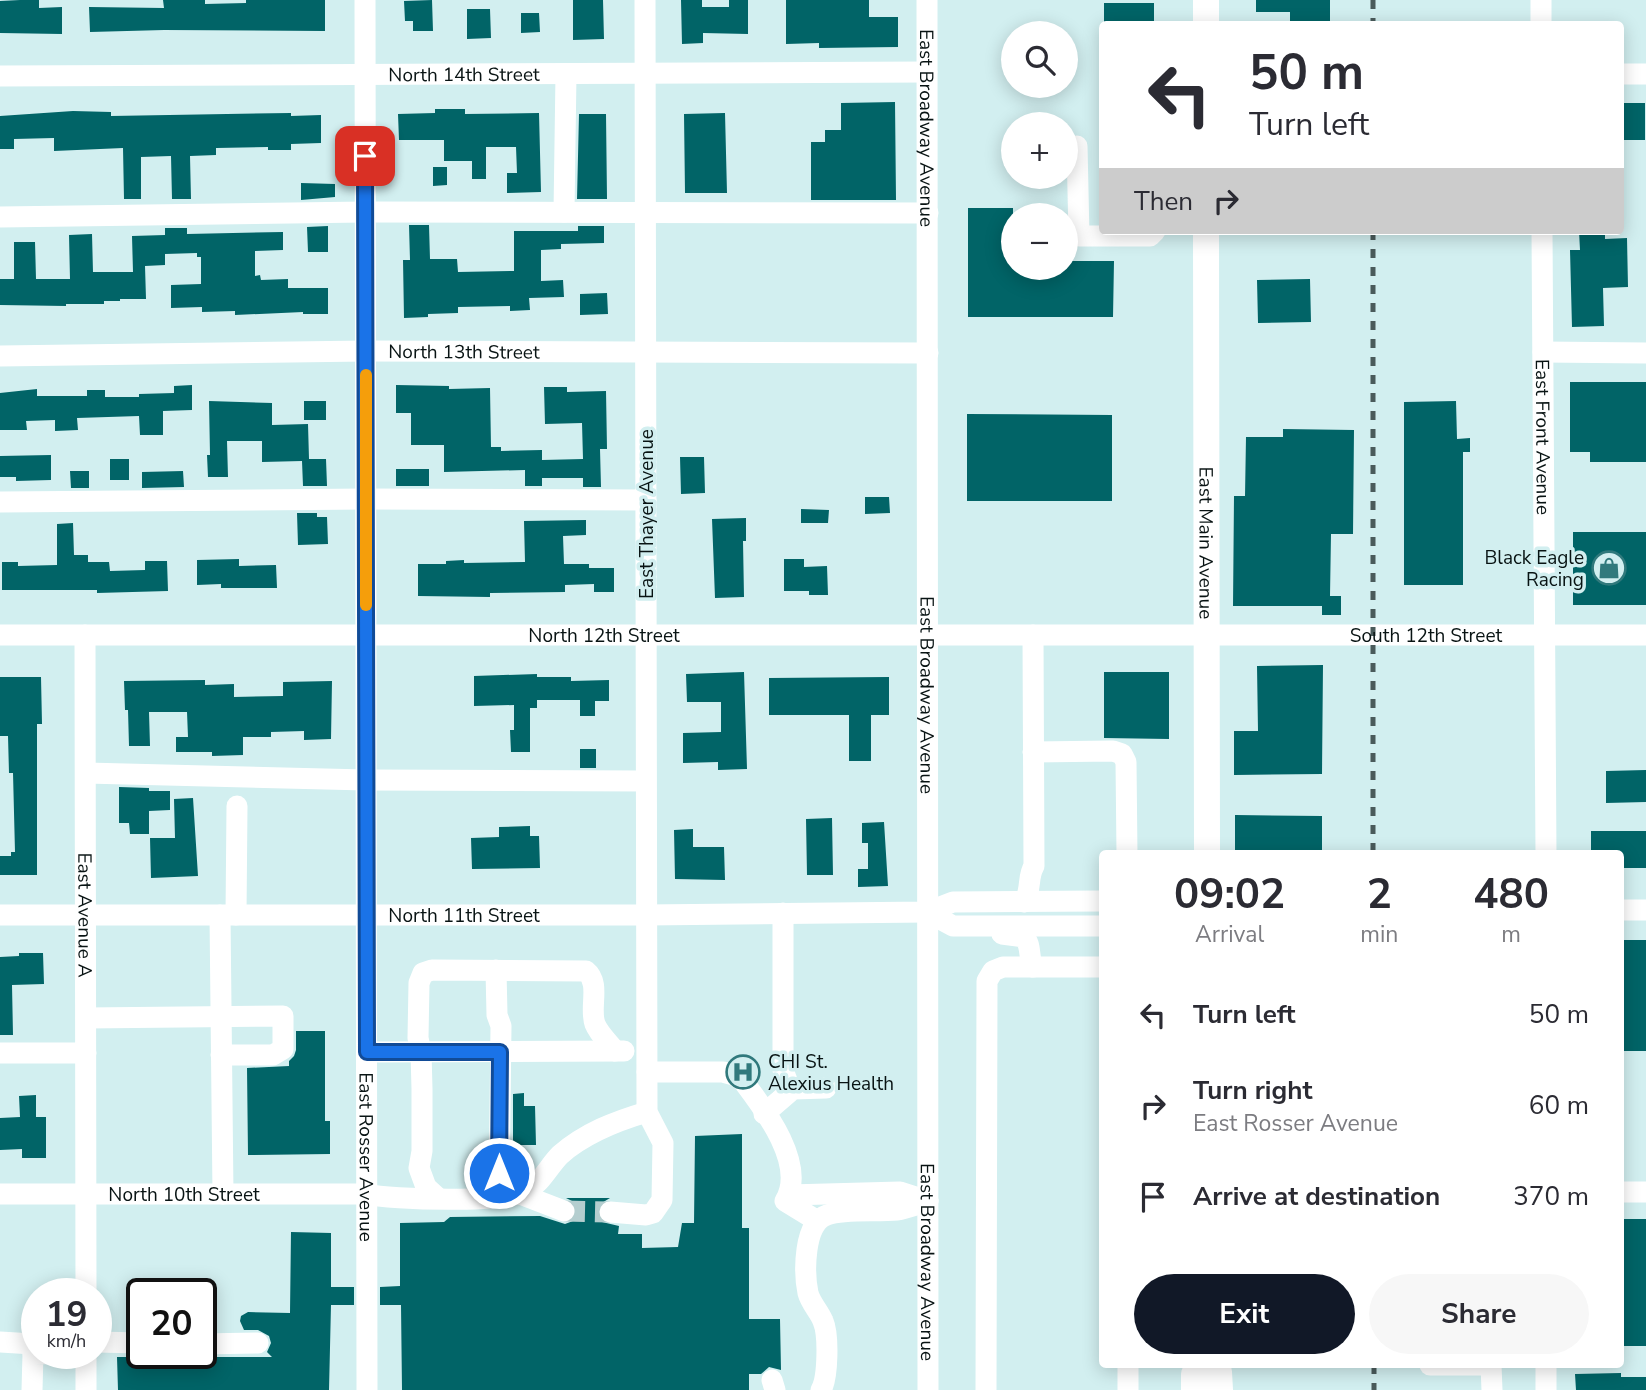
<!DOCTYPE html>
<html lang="en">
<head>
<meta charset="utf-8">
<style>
	body { margin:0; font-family:"Nunito Sans",sans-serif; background:#f7f7f7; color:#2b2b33; height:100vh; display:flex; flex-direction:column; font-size:26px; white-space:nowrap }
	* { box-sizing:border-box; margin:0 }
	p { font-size:23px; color:#7c7c81 }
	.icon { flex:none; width:38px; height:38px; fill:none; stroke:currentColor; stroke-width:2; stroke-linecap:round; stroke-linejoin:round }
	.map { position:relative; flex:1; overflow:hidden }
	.details { position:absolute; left:1099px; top:850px; width:525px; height:518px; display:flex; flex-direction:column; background:#fff; border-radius:7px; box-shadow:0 4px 18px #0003 }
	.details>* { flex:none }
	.banner { position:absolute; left:1099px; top:21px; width:525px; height:214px; border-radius:7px; box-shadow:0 4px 18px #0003; background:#fff; color:#2b2b33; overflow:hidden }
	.buttons { position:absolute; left:1001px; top:21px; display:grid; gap:14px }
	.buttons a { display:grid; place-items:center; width:77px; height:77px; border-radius:50%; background:#fff; box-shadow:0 4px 18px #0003; font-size:35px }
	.speed { position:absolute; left:21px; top:1278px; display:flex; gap:14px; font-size:35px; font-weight:700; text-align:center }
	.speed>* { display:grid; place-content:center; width:91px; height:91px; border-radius:50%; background:#fff; box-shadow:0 4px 18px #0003; line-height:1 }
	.speed small { font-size:18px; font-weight:400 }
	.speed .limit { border:4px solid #111; border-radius:10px; background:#fff; color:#111 }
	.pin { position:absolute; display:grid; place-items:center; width:60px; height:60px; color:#fff; margin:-30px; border-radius:14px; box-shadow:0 4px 10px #0006 }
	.me { position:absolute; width:77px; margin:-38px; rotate:0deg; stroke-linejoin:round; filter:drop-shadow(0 0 5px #0008) }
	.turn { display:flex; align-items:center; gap:24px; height:147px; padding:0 35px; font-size:32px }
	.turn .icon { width:91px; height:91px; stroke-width:2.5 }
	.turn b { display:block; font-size:49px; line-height:60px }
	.then { display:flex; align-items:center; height:66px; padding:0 35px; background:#0003; gap:14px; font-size:26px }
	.eta { display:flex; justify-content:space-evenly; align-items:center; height:119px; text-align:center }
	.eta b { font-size:42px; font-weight:700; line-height:49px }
	.cta { display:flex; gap:14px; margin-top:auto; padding:14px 35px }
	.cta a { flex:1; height:80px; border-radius:42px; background:#111827; color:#fff; font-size:28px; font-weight:700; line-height:80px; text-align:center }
	.cta a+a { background:#f7f7f7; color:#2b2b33 }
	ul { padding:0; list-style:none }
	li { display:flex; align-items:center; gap:21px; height:91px; padding:0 35px }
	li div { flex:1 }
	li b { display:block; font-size:26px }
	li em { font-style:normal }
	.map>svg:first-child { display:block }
	.building { fill:#016467 }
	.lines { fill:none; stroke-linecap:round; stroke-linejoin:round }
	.minor-tunnel { stroke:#b4cecf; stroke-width:21; stroke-dasharray:21 10; stroke-linecap:butt }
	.minor { stroke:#fff; stroke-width:21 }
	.major { stroke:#fff; stroke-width:26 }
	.rail { stroke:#4a5b5b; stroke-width:5; stroke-dasharray:9 9; stroke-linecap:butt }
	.route-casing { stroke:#114b97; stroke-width:18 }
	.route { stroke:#1a73e8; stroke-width:12 }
	.slow { stroke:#f59e0b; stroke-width:12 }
	.labels { text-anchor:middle; stroke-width:7; stroke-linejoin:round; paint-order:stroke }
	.street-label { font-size:19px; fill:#081313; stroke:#d2eff0 }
	.poi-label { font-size:19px; fill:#081313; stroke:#d2eff0; text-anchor:end }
</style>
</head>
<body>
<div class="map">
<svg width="1646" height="1390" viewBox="0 0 1646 1390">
	<rect width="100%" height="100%" fill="#d2eff0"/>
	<path class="building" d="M20 0H39V8L62 7V34L0 33V1Z
		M163 0H205V4L246 3V0H325V31L164 30 90 32 89 7 164 8Z
		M432 0 433 31H413V21H405L404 1Z
		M573 0H603L604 39 573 40Z
		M681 0H702V7H729V0H748V34L703 33V43L682 44Z
		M786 0H869V17H898V47L819 48V43L786 44Z
		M1256 0H1330V24H1290V12H1256Z
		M1104 3H1154V24H1104Z
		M467 9H490L491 38 467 39Z
		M521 13H539L540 32 521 33Z
		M895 102 896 200H811V142H825V130H841V103Z
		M1620 103H1645V140H1620Z
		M435 109H465V114L539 113 541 192 507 193V173H517L516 147H486V179H472V161H444V140H399L398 114 435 113Z
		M73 111 111 112V116L291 113V116L321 115V143L291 144V150H268V147L216 148V155L190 156 191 199H172L171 156 141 157V199H124L123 148 54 151V138L14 139V149H0V116Z
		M725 113 727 193H685L684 114Z
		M579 114H606L607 199H577Z
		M433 167H447V185L433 186Z
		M301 183 335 184V197L301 200Z
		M968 208H1013V268H1066V261H1114L1113 317H968Z
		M409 225H429L430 259H457L458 272 514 271V231H578V226H604V243L561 244V249L541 250V281L563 280 564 297 529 298 530 310 510 311V306L458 307V313L428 314V317L404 318 403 260H410Z
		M328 226V252H308L307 227Z
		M165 228H187V234L283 232V250L255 251V276L260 275 261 280 288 279V288H328V314H303V312L235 315V311L202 312V307L171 308V285L201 284V257H197V253L165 254V265L145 266 146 299H120V301H104V304H66V306L0 305V279H14V242H35L36 279H70L69 235 92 234 93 272H133L132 236 165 235Z
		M1579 231H1605V239L1627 238 1628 287 1603 288 1604 326 1572 327 1570 250H1580Z
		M1310 279 1311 322 1258 323 1257 280Z
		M607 293 608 314 580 315V294Z
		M1570 382H1646V462H1590V452H1570Z
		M192 385V410L163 411V435H140L139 416 77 418 78 430 55 431V420L26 421 27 430H0V393L37 389V396H87V390H105V397H139V394L174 393V386Z
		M396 385 449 386V389L490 388 491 447H501V451L542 450V460L583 459 582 423 545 424 544 387H567V392L606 391 607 449H600L601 487H583V478H542V486H525V470L444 472V445H411V413H396Z
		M209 401 272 403V425L308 424 309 459H326L327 486H303L302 461 262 462V441H227L228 477H208L207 455H210Z
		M304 401H326V420H304Z
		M1456 401 1457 439 1470 438V452H1463V585H1404V402Z
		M967 414 1112 415V501H967Z
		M1283 429 1354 430 1353 534H1331L1330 596H1341V615H1322V606H1233L1234 496H1245L1246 437H1283Z
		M51 455V480L16 481V477H0V456Z
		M680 457H704L705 493 681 494Z
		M110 459H129V480H110Z
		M396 469H429V486H396Z
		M70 471H89V488H71Z
		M183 471 184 487 142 488V472Z
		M865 497H889L890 513 865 514Z
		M801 509 829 510 828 523H801Z
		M297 513H317V517H327L328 544 298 545Z
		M746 518V541H743L744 597 715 598 712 519Z
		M586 520V535L563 536 564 564H589V568H614V592H594V584L565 585V592L490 593V597L418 596V564H446V561L464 560V563L525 562 524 521Z
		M73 523 74 555H88V562H109L110 571 145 570V561H167L168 591 97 593V590H2V562H18V566L57 565V524Z
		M1573 532H1646V605H1573Z
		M239 559V566L276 565 277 588H221V584L197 585V560Z
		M784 559H804V567L827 566 828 595H809V591H784Z
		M1323 665 1322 774 1234 775V731H1258L1257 666Z
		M744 672 747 769 718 770V762L683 763V733L721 732V702H687L686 674Z
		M1104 672H1169V739L1104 738Z
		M537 674V677H571V681L609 680V701H595V716H580V700H537V708H530V752H511L510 730H514V705L474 706V676Z
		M0 677H41L42 724H37V875H0V856H11V852H15L13 773H9L8 736H0Z
		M889 677V715H871V761H849V715H769V678Z
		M205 680V685L234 684V697L283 696V682L332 681 331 739 304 740V731L271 732V737H243V755L212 756V752H176V737H188L187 712H149L150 746H129L128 710H125L124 681Z
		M580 749H596V768H580Z
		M1646 770V802L1606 803V771Z
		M119 787 149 788V791H170V810L149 811V834H130L129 823H119Z
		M193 798 198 876 151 878 150 838H175L174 799Z
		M1235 815 1322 816V854H1235Z
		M832 818 833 875H807L806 819Z
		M884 822 888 886 858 887V869H868V843H862V823Z
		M530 826V836H539L540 868 472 869 471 838 499 837V827Z
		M693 829V847H724L725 880 675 879 674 830Z
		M1591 831H1646V868H1620V854H1591Z
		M1620 940H1646V1051H1620Z
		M19 953H43L44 984 12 985 13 1035H0V957L19 956Z
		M296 1031H325V1121H330V1154L248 1155 247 1068 289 1066V1061L294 1056 296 1050Z
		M524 1093V1106H535L536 1145H513V1094Z
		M36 1095V1117H46V1158H22V1149L0 1150V1118L20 1117 19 1096Z
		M742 1134V1228H749V1319H780L781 1370 769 1367 761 1374H749V1390H402L401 1305H380V1287L400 1286V1223L444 1222 450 1217 540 1216 565 1224 573 1221 577 1210 574 1202 566 1198H610L600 1204 597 1210 598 1217 602 1222 619 1226 618 1234H642V1248L678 1247 682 1223H694L695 1136Z
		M1620 1219H1646V1346H1620Z
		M291 1232 331 1233V1287H354V1305H331L329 1390H118L117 1357H272L267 1352 271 1343 269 1336 258 1330H244L240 1321 241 1316 248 1312 290 1313Z
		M1621 1373V1377H1646V1390H1576L1575 1374Z"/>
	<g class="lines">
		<path class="minor-tunnel" d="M564 1211 610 1212"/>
		<g class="minor">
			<path id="s1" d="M365 0 367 1390"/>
			<path id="s2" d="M927 0 928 1390"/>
			<path d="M1541 24V0"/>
			<path d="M1620 74H1646"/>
			<path id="s3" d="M0 76 927 72"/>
			<path d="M1077 146 1079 236H1150L1155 231"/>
			<path d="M564 212 566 74"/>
			<path d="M0 217 365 212 928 213"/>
			<path id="s4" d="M1542 231 1546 854"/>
			<path d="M1543 352 1646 353"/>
			<path id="s5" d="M0 356 366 351 928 353"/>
			<path d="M0 502 366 499 646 500"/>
			<path id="s6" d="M0 635H1646"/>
			<path id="s7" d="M85 635 86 1293"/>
			<path d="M1033 752 1113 751 1122 754 1126 762 1127 854"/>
			<path d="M86 773 366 780 645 781"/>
			<path d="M1024 902C1032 890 1027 877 1034 866L1033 635"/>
			<path d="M1620 910H1646"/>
			<path d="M927 912 953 926H1102"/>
			<path d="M783 913V1070L788 1083 793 1089"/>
			<path id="s8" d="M0 915H646L927 912 953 902 1102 901"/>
			<path d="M220 915 223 1194"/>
			<path d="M236 915 237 806"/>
			<path d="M1002 934 1024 937C1032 945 1028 957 1033 967"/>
			<path d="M496 970 497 1015 501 1026 499 1197"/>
			<path d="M86 1018 283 1016V1049L273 1055H221"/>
			<path d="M367 1052 624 1051"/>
			<path d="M0 1053H86"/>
			<path d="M647 1072H723L734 1075 743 1081C765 1110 807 1165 785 1201L816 1220"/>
			<path d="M764 1114 793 1089 826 1088"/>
			<path d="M1620 1192H1646"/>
			<path id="s9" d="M0 1194H366C392 1200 506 1203 527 1191 541 1183 549 1166 560 1155 585 1133 616 1121 647 1112"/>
			<path d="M520 1194 564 1211"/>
			<path d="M789 1195 900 1192 928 1201"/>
			<path d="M438 1198 426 1187 419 1168 422 1151V1089L421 1052 418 1038 419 983 423 973 432 970 586 971C601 983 589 1008 595 1024 599 1034 609 1043 615 1051"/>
			<path d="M610 1212 646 1215 653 1213 662 1200 663 1143 647 1112 645 0"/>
			<path d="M0 1342 33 1344V1354"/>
			<path d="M96 1342 142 1343"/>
			<path d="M201 1344 258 1343"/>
			<path d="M1128 1365V1390"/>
			<path d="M1430 1365H1487"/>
			<path d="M1491 1365 1492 1390"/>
			<path d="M1546 1365V1390"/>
			<path d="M772 1380 775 1390"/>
			<path d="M32 1390 33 1354 86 1353"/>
			<path d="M86 1390V1353"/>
			<path d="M821 1390C828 1378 829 1335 823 1321 819 1311 811 1304 808 1293 804 1273 803 1223 827 1215 843 1209 878 1212 897 1210 907 1209 918 1204 928 1201"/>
			<path d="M986 1390 987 981 993 971 1003 967H1102"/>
		</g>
		<g class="major">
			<path d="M1206 0V24"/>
			<path id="s10" d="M1206 231 1207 854"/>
			<path d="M1215 1365 1219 1372 1220 1390"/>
			<path d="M1194 1390V1374L1200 1365"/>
		</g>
		<path class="rail" d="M1373 0V24
			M1373 231V854
			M1374 1365V1390"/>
	</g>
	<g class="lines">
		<defs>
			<path id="route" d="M365 156 367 1052H500L499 1173"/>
		</defs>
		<use href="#route" class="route-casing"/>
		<use href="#route" class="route"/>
		<path class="slow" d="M366 605V375"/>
	</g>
	<defs>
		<symbol id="shop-ring" viewBox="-11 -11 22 22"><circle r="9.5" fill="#d2eff0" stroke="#30797c" stroke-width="1.5"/><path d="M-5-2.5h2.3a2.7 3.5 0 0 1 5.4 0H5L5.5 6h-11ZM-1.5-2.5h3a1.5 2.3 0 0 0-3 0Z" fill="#30797c"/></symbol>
		<symbol id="hospital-ring" viewBox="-11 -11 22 22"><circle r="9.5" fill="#d2eff0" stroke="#30797c" stroke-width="1.5"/><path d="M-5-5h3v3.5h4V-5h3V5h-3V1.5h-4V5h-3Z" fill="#30797c"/></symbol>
	</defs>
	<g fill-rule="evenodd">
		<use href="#shop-ring" x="1590" y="549" width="38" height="38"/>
		<use href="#hospital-ring" x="724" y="1053" width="38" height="38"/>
	</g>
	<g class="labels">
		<g class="street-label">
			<text dy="7" stroke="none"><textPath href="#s3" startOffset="464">North 14th Street</textPath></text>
			<text dy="7" stroke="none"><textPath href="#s2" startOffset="128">East Broadway Avenue</textPath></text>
			<text dy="7" stroke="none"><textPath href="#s5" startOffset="464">North 13th Street</textPath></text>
			<text dy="7" stroke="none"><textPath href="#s4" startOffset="206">East Front Avenue</textPath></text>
			<text transform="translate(646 514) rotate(-90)" y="7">East Thayer Avenue</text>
			<text dy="7" stroke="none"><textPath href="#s10" startOffset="312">East Main Avenue</textPath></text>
			<text dy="7" stroke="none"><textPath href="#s6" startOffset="1426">South 12th Street</textPath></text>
			<text dy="7" stroke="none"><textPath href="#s6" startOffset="604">North 12th Street</textPath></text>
			<text dy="7" stroke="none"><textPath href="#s2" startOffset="695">East Broadway Avenue</textPath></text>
			<text dy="7" stroke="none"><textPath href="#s7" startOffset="280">East Avenue A</textPath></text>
			<text dy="7" stroke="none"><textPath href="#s8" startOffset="464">North 11th Street</textPath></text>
			<text dy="7" stroke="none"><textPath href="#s1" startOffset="1157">East Rosser Avenue</textPath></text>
			<text dy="7" stroke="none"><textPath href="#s9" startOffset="184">North 10th Street</textPath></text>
			<text dy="7" stroke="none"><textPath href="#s2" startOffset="1262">East Broadway Avenue</textPath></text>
		</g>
		<g class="poi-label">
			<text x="1584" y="564">Black Eagle<tspan x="1584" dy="22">Racing</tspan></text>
			<text x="768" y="1068" text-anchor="start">CHI St.<tspan x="768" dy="22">Alexius Health</tspan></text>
		</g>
	</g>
</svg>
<div class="buttons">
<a><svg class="icon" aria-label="search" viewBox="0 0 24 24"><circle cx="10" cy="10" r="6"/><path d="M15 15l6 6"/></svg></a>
<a>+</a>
<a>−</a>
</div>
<div class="speed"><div>19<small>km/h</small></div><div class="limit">20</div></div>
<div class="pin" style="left:365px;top:156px;background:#d93025"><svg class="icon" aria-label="arrive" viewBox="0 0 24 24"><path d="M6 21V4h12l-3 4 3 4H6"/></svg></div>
<svg class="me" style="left:499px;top:1173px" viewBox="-20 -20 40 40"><circle r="17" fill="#1a73e8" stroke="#fff" stroke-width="3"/><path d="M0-11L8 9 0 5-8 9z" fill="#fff"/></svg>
<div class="banner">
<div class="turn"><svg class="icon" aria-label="left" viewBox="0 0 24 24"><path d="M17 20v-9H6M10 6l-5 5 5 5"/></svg><div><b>50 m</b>Turn left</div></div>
<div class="then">Then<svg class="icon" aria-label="right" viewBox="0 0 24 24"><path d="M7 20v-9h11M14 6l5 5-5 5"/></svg></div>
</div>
<section class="details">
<div class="eta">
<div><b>09:02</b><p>Arrival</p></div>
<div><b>2</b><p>min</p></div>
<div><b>480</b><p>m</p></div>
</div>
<ul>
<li><svg class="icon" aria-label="left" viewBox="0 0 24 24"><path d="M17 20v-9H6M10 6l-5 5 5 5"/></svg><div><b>Turn left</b></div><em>50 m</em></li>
<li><svg class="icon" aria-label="right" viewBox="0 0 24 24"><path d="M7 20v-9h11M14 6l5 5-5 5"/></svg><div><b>Turn right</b><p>East Rosser Avenue</p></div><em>60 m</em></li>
<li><svg class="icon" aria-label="arrive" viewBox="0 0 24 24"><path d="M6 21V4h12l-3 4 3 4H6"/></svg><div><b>Arrive at destination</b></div><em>370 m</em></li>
</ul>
<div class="cta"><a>Exit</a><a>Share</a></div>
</section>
</div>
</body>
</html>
